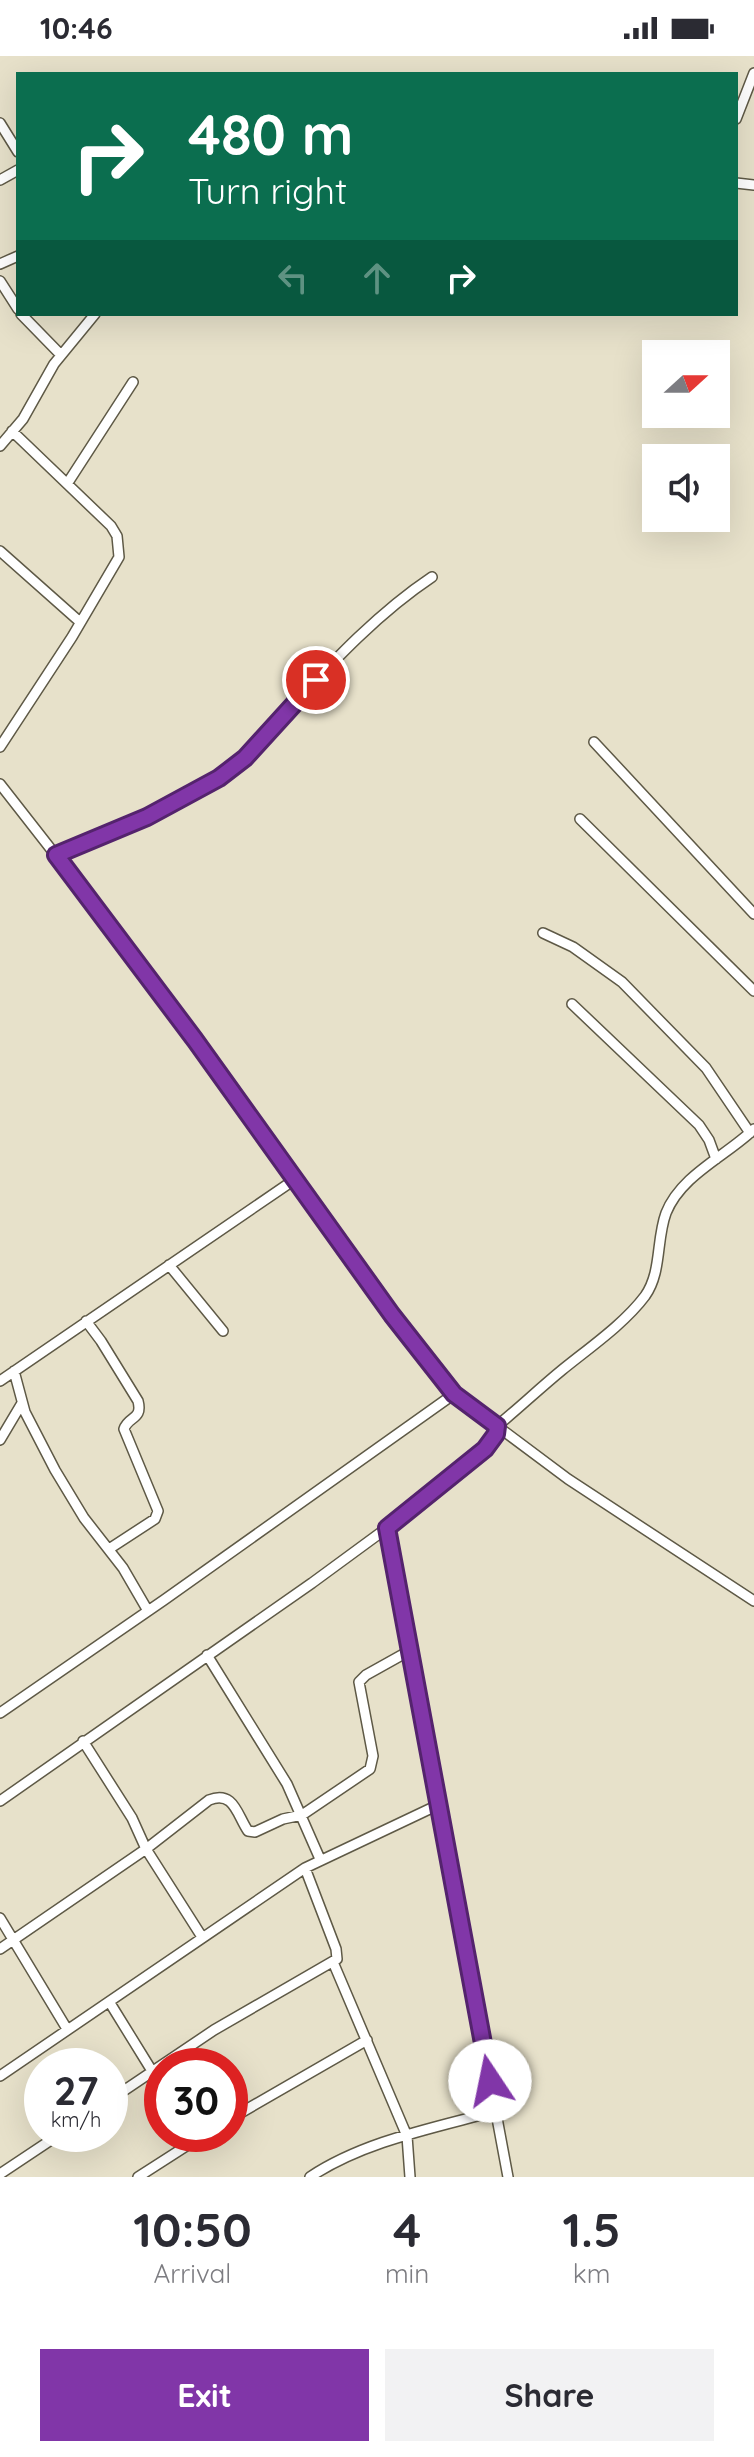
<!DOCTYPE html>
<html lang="en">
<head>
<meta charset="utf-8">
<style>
	body { margin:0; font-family:Quicksand,sans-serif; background:#f2f2f3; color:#2b2b33; height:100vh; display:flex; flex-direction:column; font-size:30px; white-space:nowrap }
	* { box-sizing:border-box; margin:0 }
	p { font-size:26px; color:#7c7c81 }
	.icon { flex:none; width:44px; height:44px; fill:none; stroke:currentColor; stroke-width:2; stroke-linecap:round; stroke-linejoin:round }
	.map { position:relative; height:2121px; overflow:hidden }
	.sheet { display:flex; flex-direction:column; background:#fff; flex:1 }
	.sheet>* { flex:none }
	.hud { position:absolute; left:16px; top:16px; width:722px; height:244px; border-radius:0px; box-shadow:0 8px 32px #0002; background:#0b6e4f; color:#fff; overflow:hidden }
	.needle { width:52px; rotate:69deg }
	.tools { position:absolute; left:642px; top:284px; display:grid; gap:16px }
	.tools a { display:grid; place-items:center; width:88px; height:88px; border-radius:0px; background:#fff; box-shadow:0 8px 32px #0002; font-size:40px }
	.speed { position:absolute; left:24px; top:1992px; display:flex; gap:16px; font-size:40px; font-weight:700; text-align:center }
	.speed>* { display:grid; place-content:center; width:104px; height:104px; border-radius:50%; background:#fff; box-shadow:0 8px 32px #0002; line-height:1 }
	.speed small { font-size:20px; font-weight:400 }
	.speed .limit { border:12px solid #d22; background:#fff; color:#111 }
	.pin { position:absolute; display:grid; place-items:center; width:68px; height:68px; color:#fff; margin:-34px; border:4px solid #fff; border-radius:50%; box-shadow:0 2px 8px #0007 }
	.me { position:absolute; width:88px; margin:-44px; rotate:349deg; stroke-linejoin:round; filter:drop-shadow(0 0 6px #0008) }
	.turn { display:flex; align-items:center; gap:28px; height:168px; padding:0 40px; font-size:36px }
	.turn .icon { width:104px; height:104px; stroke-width:2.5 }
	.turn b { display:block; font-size:56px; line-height:68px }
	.lanes { display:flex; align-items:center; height:76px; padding:0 40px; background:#0003; justify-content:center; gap:40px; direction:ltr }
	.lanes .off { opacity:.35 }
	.eta { display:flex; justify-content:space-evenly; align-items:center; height:136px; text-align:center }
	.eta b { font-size:48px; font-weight:800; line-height:56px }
	.primary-button { display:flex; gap:16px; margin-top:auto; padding:16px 40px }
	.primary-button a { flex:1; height:92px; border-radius:0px; background:#8136a8; color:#fff; font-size:32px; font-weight:800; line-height:92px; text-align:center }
	.primary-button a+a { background:#f2f2f3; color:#2b2b33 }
	.status { display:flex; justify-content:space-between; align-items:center; height:56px; padding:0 40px; background:#fff; direction:ltr }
	.status svg { height:22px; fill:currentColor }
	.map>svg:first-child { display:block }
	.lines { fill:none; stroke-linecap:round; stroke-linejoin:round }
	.street-casing { stroke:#5e5946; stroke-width:12 }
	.street { stroke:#fff; stroke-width:9 }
	.route-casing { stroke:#54236d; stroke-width:20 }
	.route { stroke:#8136a8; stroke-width:14 }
</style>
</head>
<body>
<div class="status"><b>10:46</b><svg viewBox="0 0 49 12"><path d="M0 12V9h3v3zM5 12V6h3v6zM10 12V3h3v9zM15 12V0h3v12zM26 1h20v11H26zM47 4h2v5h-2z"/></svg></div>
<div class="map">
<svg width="754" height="2121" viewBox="0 0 754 2121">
	<rect width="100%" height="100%" fill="#e7e1ca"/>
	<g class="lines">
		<defs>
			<path id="street" d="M736 63 754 17
				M0 67 18 96
				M0 124 18 114
				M736 127 754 129
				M0 208 18 200
				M0 225 18 253
				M21 258 61 299
				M0 390 23 363 54 308 95 258
				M67 428 133 326
				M0 495 80 566
				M594 686 754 858
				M0 691 72 581 119 501 117 480 111 470 12 375
				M0 728C67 813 132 898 196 985 282 1103 364 1223 454 1338
				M580 763 754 935
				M56 799C116 774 184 752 235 710 253 696 265 677 281 661 328 611 375 559 432 521
				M543 877 573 891 622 926 706 1012 750 1077
				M572 948 699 1069 709 1084 716 1103
				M169 1209 223 1275
				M86 1265 101 1285 138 1345C143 1364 128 1360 124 1373L158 1455 155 1463 109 1493
				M14 1315 25 1356 55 1414 84 1462 123 1512 148 1555
				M0 1325 294 1124
				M0 1384 22 1347
				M387 1472 508 2121
				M207 1599 287 1728 320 1803
				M0 1657 164 1544 454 1338 497 1370C519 1352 540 1332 562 1314 589 1292 624 1268 645 1240 662 1216 656 1184 666 1157 681 1119 726 1100 754 1073
				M83 1685 132 1762 146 1793 202 1881
				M0 1745 312 1527 387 1472 485 1393 496 1378 497 1370 568 1423 754 1545
				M0 1862 67 1973
				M0 1893 146 1793 209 1744C234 1734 237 1759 248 1775L255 1776 283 1763 302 1759 370 1713 373 1700 359 1626 366 1619 409 1595
				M333 1906 407 2080 410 2121
				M110 1947 152 2015
				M0 2020 305 1812 438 1749
				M110 2044 214 1974 337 1903 336 1893 305 1812
				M230 2063 367 1984
				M0 2118 60 2078
				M138 2121 205 2078
				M310 2121C364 2085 434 2072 496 2055"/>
		</defs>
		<use href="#street" class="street-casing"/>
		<use href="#street" class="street"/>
	</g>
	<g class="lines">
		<defs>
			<path id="route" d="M316 624 245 702 219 722 147 761 56 799 195 984 392 1259 454 1338 497 1370 496 1378 485 1393 387 1472 490 2025"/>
		</defs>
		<use href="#route" class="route-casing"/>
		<use href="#route" class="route"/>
	</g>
</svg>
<div class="tools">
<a><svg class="needle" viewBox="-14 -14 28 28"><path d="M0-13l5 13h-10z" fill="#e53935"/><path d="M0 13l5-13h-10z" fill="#7c7c81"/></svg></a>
<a><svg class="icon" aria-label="sound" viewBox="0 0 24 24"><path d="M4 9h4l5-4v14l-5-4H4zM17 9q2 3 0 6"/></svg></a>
</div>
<div class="speed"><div>27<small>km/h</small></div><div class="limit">30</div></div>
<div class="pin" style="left:316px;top:624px;background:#d93025"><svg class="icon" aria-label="arrive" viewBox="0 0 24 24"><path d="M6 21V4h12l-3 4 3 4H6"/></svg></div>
<svg class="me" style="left:490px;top:2025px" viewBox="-20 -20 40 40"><circle r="19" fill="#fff"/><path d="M0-13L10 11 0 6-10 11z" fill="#8136a8"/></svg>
<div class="hud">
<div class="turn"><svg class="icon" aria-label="right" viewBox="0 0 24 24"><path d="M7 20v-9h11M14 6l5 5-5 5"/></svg><div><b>480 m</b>Turn right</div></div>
<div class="lanes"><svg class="icon off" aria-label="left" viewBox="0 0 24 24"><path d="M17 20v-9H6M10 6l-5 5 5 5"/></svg><svg class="icon off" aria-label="ahead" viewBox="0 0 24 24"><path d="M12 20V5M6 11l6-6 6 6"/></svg><svg class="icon" aria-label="right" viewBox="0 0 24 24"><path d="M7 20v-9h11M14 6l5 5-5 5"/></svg></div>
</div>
</div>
<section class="sheet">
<div class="eta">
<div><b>10:50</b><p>Arrival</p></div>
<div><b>4</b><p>min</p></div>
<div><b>1.5</b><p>km</p></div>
</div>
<div class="primary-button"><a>Exit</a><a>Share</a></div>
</section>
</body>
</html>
